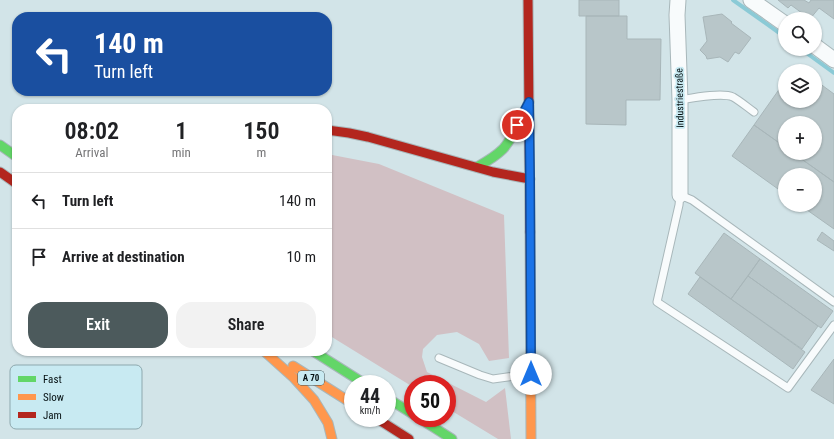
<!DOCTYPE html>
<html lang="en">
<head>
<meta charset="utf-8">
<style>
	body { margin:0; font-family:"Roboto Condensed",sans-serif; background:#f2f2f2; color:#202124; height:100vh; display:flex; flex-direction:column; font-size:15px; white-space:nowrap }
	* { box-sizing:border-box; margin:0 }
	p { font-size:13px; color:#757577 }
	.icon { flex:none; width:22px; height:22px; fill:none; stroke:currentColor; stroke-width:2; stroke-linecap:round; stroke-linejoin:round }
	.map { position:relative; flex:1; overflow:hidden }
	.sheet { position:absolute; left:12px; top:104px; width:320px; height:252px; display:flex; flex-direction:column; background:#fff; border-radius:16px; box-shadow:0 1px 3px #0004 }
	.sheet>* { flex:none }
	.hud { position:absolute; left:12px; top:12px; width:320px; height:84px; border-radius:16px; box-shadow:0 1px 3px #0004; background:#1a4fa0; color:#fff; overflow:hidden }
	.tools { position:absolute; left:778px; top:12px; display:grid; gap:8px }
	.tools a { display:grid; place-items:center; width:44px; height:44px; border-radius:50%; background:#fff; box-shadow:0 1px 3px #0004; font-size:20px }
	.speed { position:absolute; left:344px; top:375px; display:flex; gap:8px; font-size:20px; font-weight:700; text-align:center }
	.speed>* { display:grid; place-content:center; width:52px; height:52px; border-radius:50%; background:#fff; box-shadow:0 1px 3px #0004; line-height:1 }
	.speed small { font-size:10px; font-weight:400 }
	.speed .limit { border:6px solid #d22; background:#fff; color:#111 }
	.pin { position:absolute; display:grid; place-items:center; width:34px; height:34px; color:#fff; margin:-17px; border:2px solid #fff; border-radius:50%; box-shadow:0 1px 4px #0007 }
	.me { position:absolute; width:44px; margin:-22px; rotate:0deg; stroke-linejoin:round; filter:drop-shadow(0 0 3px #0008) }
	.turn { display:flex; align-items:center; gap:14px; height:84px; padding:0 16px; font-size:18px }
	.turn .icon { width:52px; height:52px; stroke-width:2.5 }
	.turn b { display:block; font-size:28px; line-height:34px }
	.eta { display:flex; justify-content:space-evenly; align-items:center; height:68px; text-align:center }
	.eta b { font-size:24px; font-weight:600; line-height:28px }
	.primary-button { display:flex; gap:8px; margin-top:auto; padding:8px 16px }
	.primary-button a { flex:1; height:46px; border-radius:16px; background:#4c5a5c; color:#fff; font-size:16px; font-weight:600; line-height:46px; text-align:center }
	.primary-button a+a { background:#f2f2f2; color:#202124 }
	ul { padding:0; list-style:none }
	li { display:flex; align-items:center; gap:12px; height:56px; padding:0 16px; border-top:1px solid #e0e0e0 }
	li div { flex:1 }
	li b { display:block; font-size:15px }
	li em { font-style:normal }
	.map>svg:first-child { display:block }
	.green { fill:#d1c0c4 }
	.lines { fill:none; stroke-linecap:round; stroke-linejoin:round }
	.stream { stroke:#8bcad6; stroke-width:4 }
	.building { fill:#b8c6c9; stroke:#a8b6b9 }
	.lane-casing { stroke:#a8b7ba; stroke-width:9 }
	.street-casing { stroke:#a8b7ba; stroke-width:17 }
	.fast-casing { stroke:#a8b7ba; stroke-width:11 }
	.slow-casing { stroke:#a8b7ba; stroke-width:11 }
	.jam-casing { stroke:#a8b7ba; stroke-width:11 }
	.lane { stroke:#f8fbfc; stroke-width:7 }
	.street { stroke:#f8fbfc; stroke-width:15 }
	.fast { stroke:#63d668; stroke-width:9 }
	.slow { stroke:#ff974d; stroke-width:9 }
	.jam { stroke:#b3261e; stroke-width:9 }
	.route-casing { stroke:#114b97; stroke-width:10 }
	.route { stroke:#1a73e8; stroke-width:7 }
	.labels { text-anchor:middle; stroke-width:3.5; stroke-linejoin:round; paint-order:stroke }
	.shield { fill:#c8eaf2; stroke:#3f5154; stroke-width:1 }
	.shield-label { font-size:9px; font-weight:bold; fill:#040f11 }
	.street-label { font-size:10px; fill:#040f11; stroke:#c8eaf2 }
	.key { fill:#c8eaf2; stroke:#8da8ae; stroke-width:1 }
	.key-label { font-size:11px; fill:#040f11 }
</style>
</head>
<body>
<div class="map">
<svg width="834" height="439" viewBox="0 0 834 439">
	<rect width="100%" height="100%" fill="#d2e4e8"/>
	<path class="green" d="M327 154 379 164 504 215 509 358 489 361 479 344 457 332 437 335 423 349 422 357 427 372 486 402 505 388 511 439H498L447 408V384H413V387L327 334Z"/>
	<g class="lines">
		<path class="stream" d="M733 0 785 37
			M801 49 834 73"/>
	</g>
	<path class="building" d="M579 0H619V16H579Z
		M778 0H804L809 3 811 0H834V19L819 8 810 19 791 5 788 8Z
		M722 14 732 22 731 23 751 38 739 54 735 52 728 62 720 57 707 59 706 56 700 50 707 41 703 17Z
		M586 16H627V39H661L660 100H626V125L586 124Z
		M815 80 834 94V182L793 153H815V123H785V147L754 125 785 81V101H815Z
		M754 125 785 147V153H793L834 182V229L800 205H815V175H785V194L732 156Z
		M822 232 834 241V251L817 240Z
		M724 233 760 259 731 299 695 273Z
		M760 259 833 311 821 328 748 276Z
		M748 276 818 326 802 349 731 299Z
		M700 277 805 352 793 369 688 294Z
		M834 359V404L811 390Z"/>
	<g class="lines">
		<defs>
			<path id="lane" d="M680 100C692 98 722 92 733 97 740 101 747 107 754 112
				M834 302 692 200 680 195 679 205 657 302 788 388 834 325
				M439 358 480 375 493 379 529 374"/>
			<path id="street" d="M678 0 677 15 680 100V195
				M751 0 785 24
				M815 46 834 60"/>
			<path id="fast" d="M0 145 17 157
				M477 167C486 162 496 156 503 149 514 137 521 117 529 102
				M313 351 365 384
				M387 398 413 414
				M419 418 452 439"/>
			<path id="slow" d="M530 232 531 439
				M264 351 294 378 314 400 328 423 332 439
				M293 366 353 404"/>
			<path id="jam" d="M528 0 530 232
				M327 130 349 133 368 137 493 172 530 179
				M0 172 17 184
				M376 418 409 439"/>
		</defs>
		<use href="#lane" class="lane-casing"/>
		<use href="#street" class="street-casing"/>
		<use href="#fast" class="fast-casing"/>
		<use href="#slow" class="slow-casing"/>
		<use href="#jam" class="jam-casing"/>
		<use href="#lane" class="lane"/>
		<use href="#street" class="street"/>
		<use href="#fast" class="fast"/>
		<use href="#slow" class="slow"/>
		<use href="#jam" class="jam"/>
	</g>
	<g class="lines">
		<defs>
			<path id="route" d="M517 125 529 102 530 179 531 374"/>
		</defs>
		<use href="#route" class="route-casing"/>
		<use href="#route" class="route"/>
	</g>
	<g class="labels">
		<rect class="shield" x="298" y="371" width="26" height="14" rx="3"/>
		<g class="shield-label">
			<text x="311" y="381">A 70</text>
		</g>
		<g class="street-label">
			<text transform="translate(679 98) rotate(-91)" y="4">Industriestraße</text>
		</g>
	</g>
	<rect x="10" y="365" width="132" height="64" rx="6" class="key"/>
	<rect x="18" y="376" width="18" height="6" fill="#63d668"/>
	<rect x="18" y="394" width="18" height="6" fill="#ff974d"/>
	<rect x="18" y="412" width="18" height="6" fill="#b3261e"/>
	<g class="key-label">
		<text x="43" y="383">Fast</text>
		<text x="43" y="401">Slow</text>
		<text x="43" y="419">Jam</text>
	</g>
</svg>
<div class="tools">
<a><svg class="icon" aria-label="search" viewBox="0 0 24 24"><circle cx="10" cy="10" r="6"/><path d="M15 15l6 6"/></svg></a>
<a><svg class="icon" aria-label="layers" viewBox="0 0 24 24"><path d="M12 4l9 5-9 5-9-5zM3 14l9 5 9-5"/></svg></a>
<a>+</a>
<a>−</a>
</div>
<div class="speed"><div>44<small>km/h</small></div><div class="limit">50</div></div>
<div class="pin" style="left:517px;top:125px;background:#d93025"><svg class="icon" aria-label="arrive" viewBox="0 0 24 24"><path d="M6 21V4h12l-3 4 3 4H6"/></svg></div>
<svg class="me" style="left:531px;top:374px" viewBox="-20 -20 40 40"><circle r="19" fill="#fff"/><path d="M0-13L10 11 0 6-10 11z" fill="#1a73e8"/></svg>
<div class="hud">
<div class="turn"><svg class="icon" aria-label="left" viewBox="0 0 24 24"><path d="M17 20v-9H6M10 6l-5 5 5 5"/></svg><div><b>140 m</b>Turn left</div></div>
</div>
<section class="sheet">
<div class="eta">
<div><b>08:02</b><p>Arrival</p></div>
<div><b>1</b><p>min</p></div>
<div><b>150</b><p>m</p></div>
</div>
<ul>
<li><svg class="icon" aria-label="left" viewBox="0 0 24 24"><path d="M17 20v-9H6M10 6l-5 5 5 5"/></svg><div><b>Turn left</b></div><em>140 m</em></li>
<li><svg class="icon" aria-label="arrive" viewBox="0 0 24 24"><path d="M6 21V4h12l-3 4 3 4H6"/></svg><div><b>Arrive at destination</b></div><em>10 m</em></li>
</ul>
<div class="primary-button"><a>Exit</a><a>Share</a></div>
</section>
</div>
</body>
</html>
